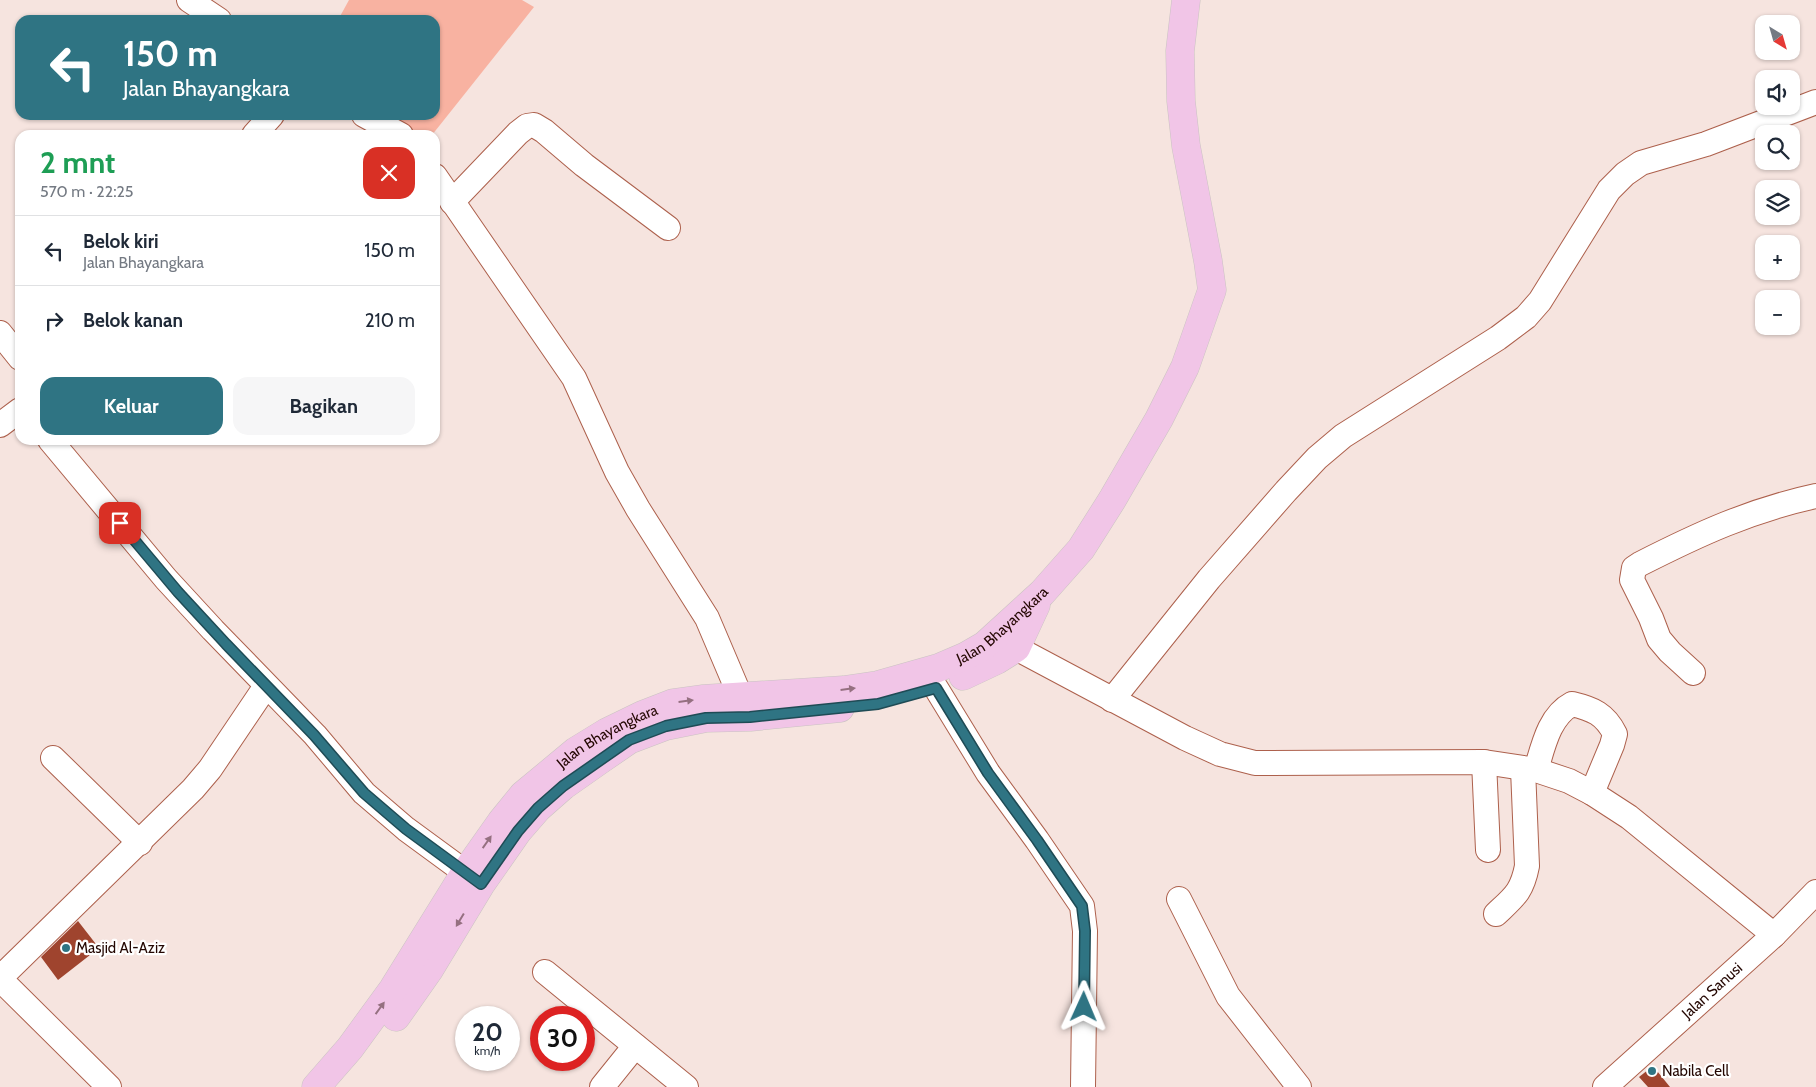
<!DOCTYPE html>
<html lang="id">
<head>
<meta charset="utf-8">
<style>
	body { margin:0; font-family:Cabin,sans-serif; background:#f6f6f7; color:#1f2937; height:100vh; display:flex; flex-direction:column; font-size:19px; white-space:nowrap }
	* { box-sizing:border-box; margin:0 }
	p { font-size:16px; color:#747a83 }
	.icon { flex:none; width:28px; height:28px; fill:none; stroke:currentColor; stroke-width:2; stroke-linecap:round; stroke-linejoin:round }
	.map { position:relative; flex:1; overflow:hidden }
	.sheet { position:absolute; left:15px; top:130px; width:425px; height:315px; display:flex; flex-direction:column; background:#fff; border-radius:15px; box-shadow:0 1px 4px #0004 }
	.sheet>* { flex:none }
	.banner { position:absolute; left:15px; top:15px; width:425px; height:105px; border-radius:15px; box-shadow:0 1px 4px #0004; background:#2f7483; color:#fff; overflow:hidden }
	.needle { width:32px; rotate:143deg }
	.tools { position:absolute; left:1755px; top:15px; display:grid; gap:10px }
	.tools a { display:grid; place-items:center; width:45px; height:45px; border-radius:10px; background:#fff; box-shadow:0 1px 4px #0004; font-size:25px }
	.speed { position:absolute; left:455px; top:1006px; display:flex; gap:10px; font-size:25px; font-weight:700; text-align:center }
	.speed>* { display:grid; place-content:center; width:65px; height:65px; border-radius:50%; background:#fff; box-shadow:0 1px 4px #0004; line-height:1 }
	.speed small { font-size:12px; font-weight:400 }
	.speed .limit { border:8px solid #d22; background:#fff; color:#111 }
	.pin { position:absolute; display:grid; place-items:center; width:42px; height:42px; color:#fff; margin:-21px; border-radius:10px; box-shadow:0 2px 8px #0006 }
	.me { position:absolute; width:55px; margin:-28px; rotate:1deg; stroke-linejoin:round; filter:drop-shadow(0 0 4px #0008) }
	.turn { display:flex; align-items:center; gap:18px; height:105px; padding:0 25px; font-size:22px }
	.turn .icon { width:65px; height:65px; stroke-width:2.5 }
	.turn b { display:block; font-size:35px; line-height:42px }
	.round { display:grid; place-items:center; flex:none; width:52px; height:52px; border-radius:15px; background:#f6f6f7 }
	.headline { display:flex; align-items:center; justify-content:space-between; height:85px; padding:0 25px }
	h1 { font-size:30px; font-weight:800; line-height:38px; color:#1e9e55 }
	.cta { display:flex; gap:10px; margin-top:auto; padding:10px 25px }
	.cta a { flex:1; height:58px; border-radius:15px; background:#2f7483; color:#fff; font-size:20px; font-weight:800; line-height:58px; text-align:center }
	.cta a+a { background:#f6f6f7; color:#1f2937 }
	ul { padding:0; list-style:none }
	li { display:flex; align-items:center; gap:15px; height:70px; padding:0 25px; border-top:1px solid #e0e1e3 }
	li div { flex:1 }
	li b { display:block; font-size:19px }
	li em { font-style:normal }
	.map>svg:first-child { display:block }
	.green { fill:#f8b2a1 }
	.building { fill:#9f442e }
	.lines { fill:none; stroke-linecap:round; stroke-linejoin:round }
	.minor-casing { stroke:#ad604c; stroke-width:26 }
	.major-casing { stroke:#cac3c2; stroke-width:29 }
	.minor { stroke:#fff; stroke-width:24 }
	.major { stroke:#f1c5e7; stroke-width:28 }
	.oneway { fill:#957080 }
	.route-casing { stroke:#1f4b55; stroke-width:12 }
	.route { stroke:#2f7483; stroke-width:9 }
	.poi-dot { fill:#2f7483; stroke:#fff; stroke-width:2 }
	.labels { text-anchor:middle; stroke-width:4.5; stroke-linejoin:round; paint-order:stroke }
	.street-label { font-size:15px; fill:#240702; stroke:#fff }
	.poi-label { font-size:15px; fill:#240702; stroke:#fff; text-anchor:start }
</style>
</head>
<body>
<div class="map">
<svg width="1816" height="1087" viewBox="0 0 1816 1087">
	<rect width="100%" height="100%" fill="#f6e4df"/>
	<path class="green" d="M349 0H522L534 7 432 135H414L391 115H435V20H338Z"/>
	<path class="building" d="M78 921 99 948 58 980 41 957Z
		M1653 1066 1670 1087H1648L1639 1077Z"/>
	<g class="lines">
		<defs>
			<g id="minor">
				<path d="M189 0 219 20"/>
				<path d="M364 115 401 135"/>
				<path d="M254 135 272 115"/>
				<path d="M435 176 574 378 617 472 638 509 707 618 741 698"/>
				<path d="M452 202 518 133 527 126 534 125 544 131 584 165 668 228"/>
				<path d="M0 333 20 358"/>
				<path d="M0 425 20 410"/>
				<path d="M50 440 166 579 213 630 315 735 364 793 406 829 481 884"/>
				<path d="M1001 636 1016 648 1185 738 1220 754 1255 763 1484 762 1536 770 1569 781 1592 793 1629 817 1774 935"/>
				<path d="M1693 673 1670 652 1659 639 1651 618 1632 580 1634 568 1640 564C1699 534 1751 510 1816 496"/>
				<path d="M936 688 988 773 1037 840 1082 906 1085 931 1083 1087"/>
				<path d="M1112 700 1209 579 1286 491 1317 458 1343 436 1498 338 1526 317 1540 301 1609 190 1625 174 1641 163 1706 144 1816 102"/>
				<path d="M53 758 140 843"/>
				<path d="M1484 762 1488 850"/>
				<path d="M1536 770C1543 747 1549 716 1572 704 1593 709 1605 714 1615 734L1612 745 1592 793"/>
				<path d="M1179 899 1228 996 1299 1087"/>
				<path d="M1496 914C1514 897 1522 892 1527 866L1523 769"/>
				<path d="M545 972 686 1087"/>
				<path d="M0 978 193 789 210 769 266 686"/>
				<path d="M0 979 109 1087"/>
				<path d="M602 1087 635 1046"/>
				<path id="s1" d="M1605 1087 1774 935 1816 892"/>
			</g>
			<g id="major">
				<path d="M963 676 997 660 1016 648 1036 605"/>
				<path d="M396 1017 429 970 481 884 518 831 538 808 563 786 600 760 629 740 666 726 706 718 750 717 840 708"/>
				<path id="s2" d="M316 1087 350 1048 393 989 465 873 501 822 523 795 576 751 607 732 642 715 673 703 702 699 844 690 878 685 938 668 966 656 985 645 1042 593 1081 549 1112 500 1159 419 1185 367 1212 290 1208 261 1186 146 1181 101 1180 51 1186 0"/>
			</g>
		</defs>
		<use href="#minor" class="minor-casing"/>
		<use href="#major" class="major-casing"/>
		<use href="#minor" class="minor"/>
		<use href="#major" class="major"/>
	</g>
	<defs><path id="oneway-solid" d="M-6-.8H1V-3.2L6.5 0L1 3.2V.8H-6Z" transform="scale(1.25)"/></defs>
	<g class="oneway">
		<use href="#oneway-solid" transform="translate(848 689) rotate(-7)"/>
		<use href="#oneway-solid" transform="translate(686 701) rotate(-7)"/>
		<use href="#oneway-solid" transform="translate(487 842) rotate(-55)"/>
		<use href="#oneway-solid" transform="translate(460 920) rotate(121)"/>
		<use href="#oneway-solid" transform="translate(380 1008) rotate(-54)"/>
	</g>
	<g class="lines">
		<defs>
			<path id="route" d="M120 523 178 592 226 644 314 735 364 793 406 829 481 884 518 831 538 808 563 786 629 740 666 726 706 718 750 717 878 704 936 688 988 773 1037 840 1082 906 1085 931 1084 1007"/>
		</defs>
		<use href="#route" class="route-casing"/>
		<use href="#route" class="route"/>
	</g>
	<g class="poi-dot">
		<circle cx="66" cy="948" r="5"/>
		<circle cx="1652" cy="1071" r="5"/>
	</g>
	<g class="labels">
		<g class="street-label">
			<text dy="5" stroke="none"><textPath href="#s2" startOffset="882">Jalan Bhayangkara</textPath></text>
			<text dy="5" stroke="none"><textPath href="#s2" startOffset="462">Jalan Bhayangkara</textPath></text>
			<text dy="5" stroke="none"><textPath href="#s1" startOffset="144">Jalan Sanusi</textPath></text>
		</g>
		<g class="poi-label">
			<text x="76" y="953">Masjid Al-Aziz</text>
			<text x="1662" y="1076">Nabila Cell</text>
		</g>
	</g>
</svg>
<div class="tools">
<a><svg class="needle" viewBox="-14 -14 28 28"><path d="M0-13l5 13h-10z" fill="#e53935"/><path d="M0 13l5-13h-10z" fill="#747a83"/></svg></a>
<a><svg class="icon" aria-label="sound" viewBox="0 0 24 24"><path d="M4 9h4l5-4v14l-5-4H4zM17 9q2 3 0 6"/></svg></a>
<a><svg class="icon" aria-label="search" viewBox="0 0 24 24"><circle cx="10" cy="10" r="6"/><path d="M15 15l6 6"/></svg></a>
<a><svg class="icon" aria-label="layers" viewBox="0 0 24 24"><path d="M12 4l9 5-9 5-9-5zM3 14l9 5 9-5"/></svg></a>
<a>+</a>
<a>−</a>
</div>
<div class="speed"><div>20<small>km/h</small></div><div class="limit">30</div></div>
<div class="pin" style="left:120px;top:523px;background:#d93025"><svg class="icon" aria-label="arrive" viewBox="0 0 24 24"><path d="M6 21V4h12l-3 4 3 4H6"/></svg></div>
<svg class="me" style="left:1084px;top:1007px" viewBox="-20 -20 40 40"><path d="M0-17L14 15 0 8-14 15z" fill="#2f7483" stroke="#fff" stroke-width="4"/></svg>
<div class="banner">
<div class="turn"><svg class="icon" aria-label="left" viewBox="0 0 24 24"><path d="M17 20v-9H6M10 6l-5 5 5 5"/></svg><div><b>150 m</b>Jalan Bhayangkara</div></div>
</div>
<section class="sheet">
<div class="headline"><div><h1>2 mnt</h1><p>570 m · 22:25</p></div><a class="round" style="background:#d93025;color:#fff"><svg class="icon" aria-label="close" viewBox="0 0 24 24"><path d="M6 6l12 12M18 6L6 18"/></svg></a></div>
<ul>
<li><svg class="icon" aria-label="left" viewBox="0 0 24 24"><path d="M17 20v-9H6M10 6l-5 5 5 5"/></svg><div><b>Belok kiri</b><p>Jalan Bhayangkara</p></div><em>150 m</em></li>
<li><svg class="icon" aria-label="right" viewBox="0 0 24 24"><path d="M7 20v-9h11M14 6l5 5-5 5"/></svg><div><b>Belok kanan</b></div><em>210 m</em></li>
</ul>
<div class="cta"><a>Keluar</a><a>Bagikan</a></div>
</section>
</div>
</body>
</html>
